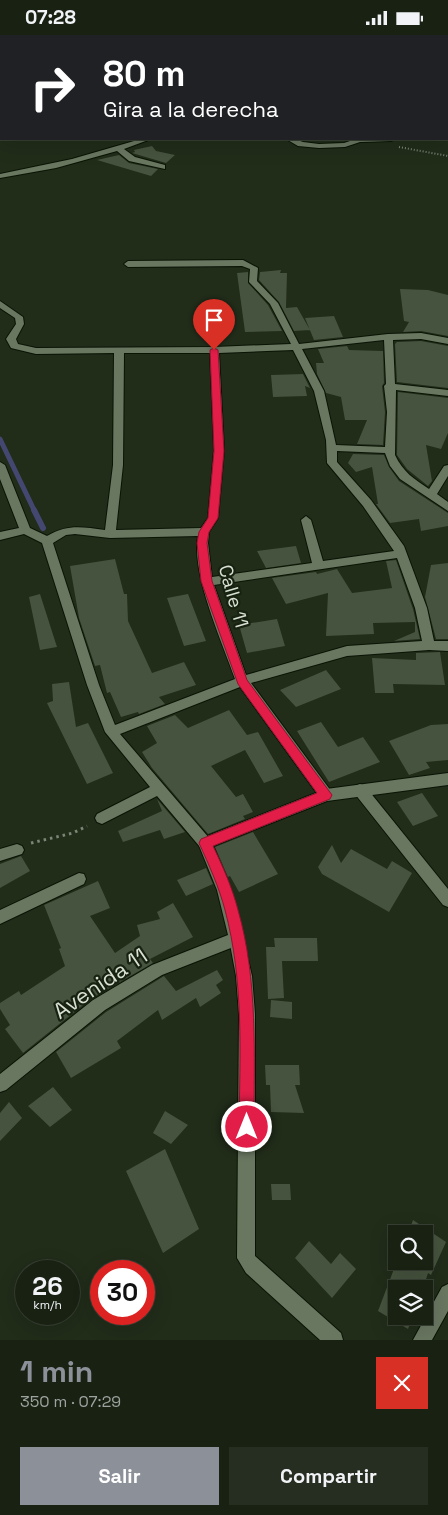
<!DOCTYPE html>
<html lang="es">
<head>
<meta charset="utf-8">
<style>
	body { margin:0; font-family:"Space Grotesk",sans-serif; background:#262e21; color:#f1f3f6; height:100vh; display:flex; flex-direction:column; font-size:19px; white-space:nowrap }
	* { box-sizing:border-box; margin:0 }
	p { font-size:16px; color:#9fa3a0 }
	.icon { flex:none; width:28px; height:28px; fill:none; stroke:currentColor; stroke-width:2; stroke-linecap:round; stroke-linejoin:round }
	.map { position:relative; height:1305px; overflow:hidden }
	.sheet { display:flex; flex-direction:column; background:#192113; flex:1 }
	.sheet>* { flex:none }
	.hud { position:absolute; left:0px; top:0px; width:449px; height:105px; box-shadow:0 5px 20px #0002,0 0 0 1px #373e33; background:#202124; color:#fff; overflow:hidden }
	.controls { position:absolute; left:388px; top:1190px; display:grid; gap:10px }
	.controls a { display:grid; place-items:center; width:45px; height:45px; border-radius:0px; background:#192113; box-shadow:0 5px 20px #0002,0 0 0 1px #373e33; font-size:25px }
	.speed { position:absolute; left:15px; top:1225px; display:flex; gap:10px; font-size:25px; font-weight:700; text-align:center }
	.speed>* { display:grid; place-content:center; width:65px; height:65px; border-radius:50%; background:#192113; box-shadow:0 5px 20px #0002,0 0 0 1px #373e33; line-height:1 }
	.speed small { font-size:12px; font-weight:400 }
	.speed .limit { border:8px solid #d22; background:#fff; color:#111 }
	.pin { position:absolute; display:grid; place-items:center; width:42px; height:42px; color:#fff; margin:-51px -21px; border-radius:50% 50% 50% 0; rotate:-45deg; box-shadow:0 0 5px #0007 }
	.pin .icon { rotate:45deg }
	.me { position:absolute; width:55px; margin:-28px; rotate:0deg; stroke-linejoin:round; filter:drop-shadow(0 0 4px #0008) }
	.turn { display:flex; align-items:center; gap:18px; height:105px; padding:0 20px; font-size:22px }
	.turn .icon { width:65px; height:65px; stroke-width:2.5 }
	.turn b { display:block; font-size:35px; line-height:42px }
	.round { display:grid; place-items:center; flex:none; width:52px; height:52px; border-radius:0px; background:#262e21 }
	.overview { display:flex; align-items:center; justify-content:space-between; height:85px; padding:0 20px }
	h1 { font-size:30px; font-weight:700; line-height:38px; color:#8c9099 }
	.action { display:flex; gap:10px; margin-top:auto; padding:10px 20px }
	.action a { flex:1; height:58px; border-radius:0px; background:#8c9099; color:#fff; font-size:20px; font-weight:700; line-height:58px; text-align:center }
	.action a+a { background:#262e21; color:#f1f3f6 }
	.status { display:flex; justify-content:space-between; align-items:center; height:35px; padding:0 25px; background:#192113; direction:ltr }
	.status svg { height:14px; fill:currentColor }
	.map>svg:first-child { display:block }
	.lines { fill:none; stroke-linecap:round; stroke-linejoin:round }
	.stream-far1 { stroke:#444870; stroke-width:5 }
	.stream { stroke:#444870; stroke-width:6 }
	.building { fill:#46533e }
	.minor-casing { stroke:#0a1404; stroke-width:2 }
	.tertiary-casing { stroke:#0a1404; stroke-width:2 }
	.path-far1 { stroke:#7c8576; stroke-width:2; stroke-dasharray:1 2; stroke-linecap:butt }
	.path { stroke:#7c8576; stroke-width:3; stroke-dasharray:2.5 4; stroke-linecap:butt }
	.minor { fill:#697660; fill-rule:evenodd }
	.tertiary { fill:#697660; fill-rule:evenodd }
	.route { fill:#e11d48; stroke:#92132f }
	.labels { text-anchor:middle; stroke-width:4.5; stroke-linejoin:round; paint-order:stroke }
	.street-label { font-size:19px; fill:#d8dfd3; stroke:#172210 }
	.near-street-label { font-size:22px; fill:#d8dfd3; stroke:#172210 }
</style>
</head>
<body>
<div class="status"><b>07:28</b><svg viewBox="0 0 49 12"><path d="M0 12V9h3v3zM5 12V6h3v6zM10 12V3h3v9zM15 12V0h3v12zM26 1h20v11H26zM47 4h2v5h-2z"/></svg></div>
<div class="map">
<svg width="448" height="1305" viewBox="0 0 448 1305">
	<rect width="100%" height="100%" fill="#212c19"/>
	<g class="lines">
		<path class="stream-far1" d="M0 404 35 477"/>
		<path class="stream" d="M34 475 43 493"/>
	</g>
	<path class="building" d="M152 111 156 116 175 120 166 128 132 118 135 117 134 115Z
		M119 120 129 128 158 134 151 141 97 125Z
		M281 235 280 238H287L286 273 297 272 310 295 294 296 279 267 259 245 260 237Z
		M248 237V248L268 270 282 296 245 297 237 238Z
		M400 254 428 255 448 260V301L421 296 403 297 409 287 404 286Z
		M334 281 343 302 314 305 305 283Z
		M421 306 448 311V353L397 347 395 309 397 307Z
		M347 311 349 315 383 316 384 348 382 351 385 377 383 410 357 409 367 385H345L341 362 326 358 317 339 316 328H324L318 314Z
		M303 339 310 353 305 351 307 361 273 362 271 340Z
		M398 357 448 363V398L441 414 426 410 432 446 428 451 407 434 397 420Z
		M353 419 384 420 389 432 399 446 448 478V491L421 496 419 484 390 488 376 469H378L372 432 356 437 348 428Z
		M296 511 301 528 266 533 257 516Z
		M115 524 124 559H127L128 586 152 638 184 627 196 650 159 662 165 669 139 679 138 677 121 682 110 657 107 658 100 630 95 631 79 583 70 531Z
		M396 525 413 574 420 604 394 606 415 597V587L373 588 374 599 326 601 328 558 286 569 272 543 316 537 317 539 337 534 352 558 392 553 386 526Z
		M448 528V604H436L425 562 431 530Z
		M40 559 57 612 40 615 29 562Z
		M188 559 206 606 184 611 167 563Z
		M277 584 285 611 247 618 239 590Z
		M440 617 445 650 393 649 394 658H375L372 623 416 625V618Z
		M326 635 341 654 296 672 280 655Z
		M69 647 76 692 88 688 113 738 87 749 47 668 53 666 52 649Z
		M229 675 247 700 258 697 283 741 264 748 245 715 211 731 236 762 243 759 253 777 243 781 245 784 208 799 152 733 142 717 157 708 147 691 175 680 188 693Z
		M321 687 338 712 363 702 380 727 329 747 297 696Z
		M448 689V725L426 727 430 733 409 740 389 706 431 690Z
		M422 758 438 781 413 791 397 767Z
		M157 764 185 797 164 804 160 795 123 807 118 796 162 776Z
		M253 797 278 839 239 857 230 841 228 842 215 812Z
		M332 810 341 828 351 814 387 834 392 826 412 838 389 877 322 839 318 832Z
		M21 821 30 836 0 853V829Z
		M206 833 213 849 186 861 177 845Z
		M98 846 110 873 90 881 115 918 140 901 137 890 160 884 157 877 173 868 193 902 150 924 153 928 92 963 23 1018 5 994 10 990 0 974V968L19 956 21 960 65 931 59 914 61 913 44 870Z
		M274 903H317L318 926H282L284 963 268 964 266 912H275Z
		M217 935 223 945 216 950 221 958 200 972 196 963 162 985 158 975 117 1006 121 1013 71 1043 56 1017 106 977 164 941 176 956Z
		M271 965 292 967V984L270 982Z
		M265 1030H299L300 1050H295L304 1078 271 1077 270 1050H266Z
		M53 1052 72 1075 50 1092 28 1071Z
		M9 1067 22 1083 0 1106V1078Z
		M165 1076 188 1090 171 1109 153 1098Z
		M165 1114 199 1194 163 1218 126 1136Z
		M271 1149H290L291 1165H272Z
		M413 1185 446 1207 431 1240 428 1238 423 1254H396V1281H413L408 1294 378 1276 397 1226H424V1199H408Z
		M309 1206 331 1229 340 1218 356 1234 332 1263 295 1223Z"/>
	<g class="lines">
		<defs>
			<path id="minor" d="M141 104H151L124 114 135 122 165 130V134L129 126 117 116 56 133 0 143V139L72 124Z
				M286 104H295L303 107 319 109 344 108 356 104H395L391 106 360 107 345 112 319 113 298 111Z
				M243 225 258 233 257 246 278 268 299 309 388 299 421 298 448 303V309L421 304 393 305 395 349 448 355V361L396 355 395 420C403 437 414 444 429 454L444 431 448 430V441L437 459 448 467V476L400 444 390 431 385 418 337 416V427L371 465 404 511 427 573 434 606H448V616L429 615 347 621 251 648 331 756 333 760 331 764 326 766 321 764 240 652 120 699 210 804 212 808 210 812 205 814 200 812 157 761 102 789 97 787 95 783 97 779 150 752 105 697 87 650 42 508 24 499 0 505V497L19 493 0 444V427L5 430 30 493 47 501C68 489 81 492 105 495L113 430 114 318 36 319 11 313 6 304 16 289 15 283 0 273V266L23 282 24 289 16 304 18 309 36 313 214 312 291 309 270 269 249 247 250 234 242 231 128 232 124 229 128 226ZM384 305 386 349 384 351 387 377 385 412 336 410 324 356 302 314ZM293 315 314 356 326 405 327 428 363 471 394 516 323 526 311 485 306 481 301 485 312 528 212 542 208 508 209 497 218 483 224 415 219 318ZM124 318H210L214 415 208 483 201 493 116 495 123 430ZM75 499 110 503 198 501C191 539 222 606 235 644L115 690 99 650 53 508 66 500ZM397 523 415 573 422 606 347 611 246 640 214 550Z
				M360 749 365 751 448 854V872L443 870 355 759 353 755 355 751Z
				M17 809 22 811 24 815 22 819 0 826V814Z
				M79 838 84 839 86 844 84 849 0 889V875Z
				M236 897 241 899 243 904 252 941 255 979V1221L341 1298 343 1305H320L246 1238 237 1223 239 979 236 941 229 904 231 899Z
				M448 1249V1276L432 1305H413L442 1252Z"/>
			<path id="tertiary" d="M448 738V750L327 766 213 811 231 855 243 904 241 909 162 940 105 975 6 1055 0 1057V1039L93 965 152 930 228 900 217 855 198 808 200 804 326 754Z"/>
		</defs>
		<use href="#minor" class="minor-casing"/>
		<use href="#tertiary" class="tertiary-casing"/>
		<path class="path-far1" d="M69 104 95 105
			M399 112 448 121"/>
		<path class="path" d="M31 808 73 798 87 791"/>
		<use href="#minor" class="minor"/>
		<use href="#tertiary" class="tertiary"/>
	</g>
	<path class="route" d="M214 313 218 315 224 416 218 483 209 497 207 508 212 546 247 645 332 760 330 764 213 811C223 832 232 852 238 875 258 945 254 1019 254 1092L252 1097 247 1099 241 1097 239 1092C240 1019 244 946 225 875 219 852 209 830 199 808L201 804 317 758 238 649 201 546 197 508 199 497 208 483 214 416 210 315Z"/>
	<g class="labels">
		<g class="street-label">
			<text transform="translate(234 561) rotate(74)" y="7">Calle 11</text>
		</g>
		<g class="near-street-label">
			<text transform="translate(100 948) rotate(-34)" y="8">Avenida 11</text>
		</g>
	</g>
</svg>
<div class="controls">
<a><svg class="icon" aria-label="search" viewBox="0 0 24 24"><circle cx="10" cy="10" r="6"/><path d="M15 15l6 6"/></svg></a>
<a><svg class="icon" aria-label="layers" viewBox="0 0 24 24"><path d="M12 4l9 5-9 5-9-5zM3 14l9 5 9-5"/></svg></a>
</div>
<div class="speed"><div>26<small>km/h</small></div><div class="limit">30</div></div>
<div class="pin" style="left:214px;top:315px;background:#d93025"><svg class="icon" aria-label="arrive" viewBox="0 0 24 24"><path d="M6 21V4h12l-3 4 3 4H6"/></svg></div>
<svg class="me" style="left:247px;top:1092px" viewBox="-20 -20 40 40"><circle r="17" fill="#e11d48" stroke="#fff" stroke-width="3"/><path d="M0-11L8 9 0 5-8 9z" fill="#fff"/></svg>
<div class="hud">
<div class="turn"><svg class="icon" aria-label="right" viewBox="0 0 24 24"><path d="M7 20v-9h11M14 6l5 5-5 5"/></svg><div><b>80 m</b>Gira a la derecha</div></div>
</div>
</div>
<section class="sheet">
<div class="overview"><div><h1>1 min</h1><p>350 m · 07:29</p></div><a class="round" style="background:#d93025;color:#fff"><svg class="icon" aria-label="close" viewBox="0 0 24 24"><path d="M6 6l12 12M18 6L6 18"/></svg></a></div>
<div class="action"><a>Salir</a><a>Compartir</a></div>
</section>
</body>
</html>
